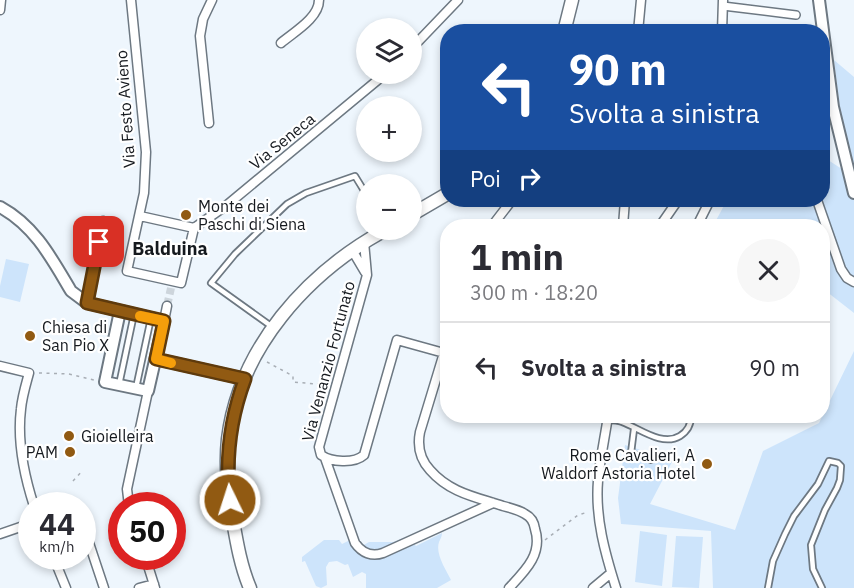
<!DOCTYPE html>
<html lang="it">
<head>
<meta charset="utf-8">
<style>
	body { margin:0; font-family:"IBM Plex Sans",sans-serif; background:#f7f7f7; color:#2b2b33; height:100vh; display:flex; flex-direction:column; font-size:22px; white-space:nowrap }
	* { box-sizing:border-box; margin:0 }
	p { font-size:20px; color:#7c7c81 }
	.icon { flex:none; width:33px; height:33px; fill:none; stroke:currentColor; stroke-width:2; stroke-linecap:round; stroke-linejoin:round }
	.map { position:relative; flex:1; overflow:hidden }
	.details { position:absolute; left:440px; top:219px; width:390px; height:204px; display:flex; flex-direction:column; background:#fff; border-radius:24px; box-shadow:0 3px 9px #0003 }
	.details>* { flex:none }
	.guide { position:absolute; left:440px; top:24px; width:390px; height:183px; border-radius:24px; box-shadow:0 3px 9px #0003; background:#1a4fa0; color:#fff; overflow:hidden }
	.buttons { position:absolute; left:356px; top:18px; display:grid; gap:12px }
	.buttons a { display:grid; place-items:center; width:66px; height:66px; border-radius:50%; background:#fff; box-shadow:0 3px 9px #0003; font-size:30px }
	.speed { position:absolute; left:18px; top:492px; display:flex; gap:12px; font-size:30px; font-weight:700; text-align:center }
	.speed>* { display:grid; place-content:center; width:78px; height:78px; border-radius:50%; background:#fff; box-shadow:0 3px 9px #0003; line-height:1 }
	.speed small { font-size:15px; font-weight:400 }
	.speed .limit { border:9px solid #d22; background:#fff; color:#111 }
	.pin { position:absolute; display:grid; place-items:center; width:51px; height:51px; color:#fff; margin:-26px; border-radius:12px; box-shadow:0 3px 9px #0006 }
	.me { position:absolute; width:66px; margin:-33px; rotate:356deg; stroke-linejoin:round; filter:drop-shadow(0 0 4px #0008) }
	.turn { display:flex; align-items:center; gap:21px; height:126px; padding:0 30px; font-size:27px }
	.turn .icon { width:78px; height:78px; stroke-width:2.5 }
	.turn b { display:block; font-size:42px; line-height:51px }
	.then { display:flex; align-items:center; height:57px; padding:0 30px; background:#0003; gap:12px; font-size:22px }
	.round { display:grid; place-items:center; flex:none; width:63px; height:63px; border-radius:32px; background:#f7f7f7 }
	.headline { display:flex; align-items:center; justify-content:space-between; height:102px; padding:0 30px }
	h1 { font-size:36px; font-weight:700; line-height:45px }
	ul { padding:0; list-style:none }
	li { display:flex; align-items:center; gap:18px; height:90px; padding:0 30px; border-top:2px solid #e1e1e2 }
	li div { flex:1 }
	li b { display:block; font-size:22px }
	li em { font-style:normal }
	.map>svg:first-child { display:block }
	.green { fill:#cde4fb }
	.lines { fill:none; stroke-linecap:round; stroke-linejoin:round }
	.minor-tunnel { stroke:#cdd5dc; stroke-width:8; stroke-dasharray:8 4; stroke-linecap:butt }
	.service-casing { stroke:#6d7882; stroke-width:8 }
	.pedestrian-casing { stroke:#6d7882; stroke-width:10 }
	.minor-casing { stroke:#6d7882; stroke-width:11 }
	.tertiary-casing { stroke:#6d7882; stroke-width:14 }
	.secondary-casing { stroke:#6d7882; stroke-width:15 }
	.path { stroke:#a8aeb5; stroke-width:1.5; stroke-dasharray:3 4.5; stroke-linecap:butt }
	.service { stroke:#fff; stroke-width:4.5 }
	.pedestrian { stroke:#fff; stroke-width:7 }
	.minor { stroke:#fff; stroke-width:8 }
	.tertiary { stroke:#fff; stroke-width:10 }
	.secondary { stroke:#fff; stroke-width:12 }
	.route-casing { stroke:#5e3a0c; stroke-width:15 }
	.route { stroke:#915a12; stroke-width:10 }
	.slow { stroke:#f59e0b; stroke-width:10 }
	.poi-dot { fill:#915a12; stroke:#fff; stroke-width:2 }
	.labels { text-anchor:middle; stroke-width:4.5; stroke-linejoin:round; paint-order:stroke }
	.street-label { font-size:16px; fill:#15191e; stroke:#fff }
	.poi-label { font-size:16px; fill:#15191e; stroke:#fff; text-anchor:start }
	.neighbourhood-label { font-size:18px; font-weight:bold; fill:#15191e; stroke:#fff }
</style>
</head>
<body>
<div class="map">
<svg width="854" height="588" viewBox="0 0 854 588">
	<rect width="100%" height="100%" fill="#eef6fd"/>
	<path class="green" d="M834 60 854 77V313L822 288V226H713L727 200H822V152L825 158 848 173 849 152 840 109Z
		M6 259 29 264 20 302 0 297V286Z
		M854 351V588H713L711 531 621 524 618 498 625 445 673 460 650 504 735 530 763 451 819 423Z
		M640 531 667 535 662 586 635 582Z
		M442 533C442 537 440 539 439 542 435 554 446 570 451 580L437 588H366V574L362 572 353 577 348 564 345 565 337 561 329 562 326 567 327 585 321 588 316 586 305 561 302 562V557L324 540H339L342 544 352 539 359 541 362 546 369 542H393L407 537 416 546Z
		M676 536 703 537 699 588 672 587Z"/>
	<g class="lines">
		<path class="minor-tunnel" d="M167 306 171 288"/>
		<defs>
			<path id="service" d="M271 326 211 283 235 254 287 204 306 193 355 176 366 194
				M119 385 134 314
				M136 388 151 318
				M608 420C612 420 618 420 622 422 639 428 662 447 680 436 688 431 691 425 691 416
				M621 421 628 416
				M634 429 631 453 651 460
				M768 588 773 561 785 534 794 516 818 484 829 461 838 463 841 466 840 480 837 488 825 510 811 545 813 569 822 588"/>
			<path id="pedestrian" d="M723 6 796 15"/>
			<path id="minor" d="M131 0 146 152 144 193 127 271 181 283 194 228
				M0 10 1 0
				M638 32 641 0
				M722 32 723 0
				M281 43C294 32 319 18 319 0
				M411 49 458 0
				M209 123 200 36 203 19 212 0
				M817 200 841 269 847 278 854 282
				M140 216 194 228
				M492 226 512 200
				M623 226 625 200
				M660 226 678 200
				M697 226 710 200
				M194 228 227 205 385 74
				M364 242 367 275 319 447 321 455C331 462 354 464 364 455L397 340 444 353
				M352 250 365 272
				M87 303 103 221
				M164 321 167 306
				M447 343 420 432C417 447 420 459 430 470 450 493 476 497 503 506 511 508 519 510 525 514 531 517 534 522 535 529 543 554 525 571 509 588
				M0 366 29 373C26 384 22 397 21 409 17 441 24 475 34 506
				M608 416C605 437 600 459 598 481 595 518 605 553 616 588
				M325 458 355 543C362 553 372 557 383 553L493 503
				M129 506 127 489 148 391
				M82 522 104 588
				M0 534 32 523
				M53 556 66 588
				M145 556 155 588
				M139 588 154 584
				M593 588 611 573"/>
			<path id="tertiary" d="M819 0 833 107 854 193
				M0 207C35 226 52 259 71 291L87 303 164 321 148 391 105 382 120 311
				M156 359 245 379"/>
			<path id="secondary" d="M564 32 572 0
				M411 215 447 194
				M250 588C241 567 237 544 233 521 228 494 225 467 228 439 239 348 307 273 385 230"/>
		</defs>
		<use href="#service" class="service-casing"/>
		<use href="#pedestrian" class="pedestrian-casing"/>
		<use href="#minor" class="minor-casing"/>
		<use href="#tertiary" class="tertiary-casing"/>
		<use href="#secondary" class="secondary-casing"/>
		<path class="path" d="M267 362 293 376V382L328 385
			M39 373 69 374 94 380
			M73 481 83 470
			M68 506 69 500
			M545 540 578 515 588 512"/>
		<use href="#service" class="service"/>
		<use href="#pedestrian" class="pedestrian"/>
		<use href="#minor" class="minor"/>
		<use href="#tertiary" class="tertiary"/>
		<use href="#secondary" class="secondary"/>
	</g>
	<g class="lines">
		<defs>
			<path id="route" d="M99 242 87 303 164 321 156 359 245 379C230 419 225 457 230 500"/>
		</defs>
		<use href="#route" class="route-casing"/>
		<use href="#route" class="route"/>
		<path class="slow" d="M140 316 164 321 156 359 171 363"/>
	</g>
	<g class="poi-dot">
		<circle cx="186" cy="215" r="6"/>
		<circle cx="30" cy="336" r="6"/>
		<circle cx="69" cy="436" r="6"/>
		<circle cx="70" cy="452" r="6"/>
		<circle cx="707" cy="464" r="6"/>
	</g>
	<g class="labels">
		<g class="street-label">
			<text transform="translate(125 109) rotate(-94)" y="6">Via Festo Avieno</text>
			<text transform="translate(282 141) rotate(-39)" y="6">Via Seneca</text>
			<text transform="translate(328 361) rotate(-75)" y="6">Via Venanzio Fortunato</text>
		</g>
		<g class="poi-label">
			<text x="198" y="212">Monte dei<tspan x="198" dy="18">Paschi di Siena</tspan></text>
			<text x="42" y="333">Chiesa di<tspan x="42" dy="18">San Pio X</tspan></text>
			<text x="81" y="442">Gioielleira</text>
			<text x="58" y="458" text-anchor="end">PAM</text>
			<text x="695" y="461" text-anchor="end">Rome Cavalieri, A<tspan x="695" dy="18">Waldorf Astoria Hotel</tspan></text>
		</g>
		<g class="neighbourhood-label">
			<text x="170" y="255">Balduina</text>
		</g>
	</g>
</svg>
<div class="buttons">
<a><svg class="icon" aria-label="layers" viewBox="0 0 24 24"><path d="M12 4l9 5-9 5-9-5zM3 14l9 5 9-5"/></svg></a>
<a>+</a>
<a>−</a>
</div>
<div class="speed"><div>44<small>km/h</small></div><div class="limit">50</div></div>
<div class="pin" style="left:99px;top:242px;background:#d93025"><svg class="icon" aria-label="arrive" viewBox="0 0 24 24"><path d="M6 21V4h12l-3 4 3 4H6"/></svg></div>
<svg class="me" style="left:230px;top:500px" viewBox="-20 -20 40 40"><circle r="17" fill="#915a12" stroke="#fff" stroke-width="3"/><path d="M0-11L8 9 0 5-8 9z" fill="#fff"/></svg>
<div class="guide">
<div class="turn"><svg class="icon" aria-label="left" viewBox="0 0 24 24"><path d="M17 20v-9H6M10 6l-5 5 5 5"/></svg><div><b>90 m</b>Svolta a sinistra</div></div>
<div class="then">Poi<svg class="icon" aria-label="right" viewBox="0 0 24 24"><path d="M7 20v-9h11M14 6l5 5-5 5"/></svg></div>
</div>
<section class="details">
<div class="headline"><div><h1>1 min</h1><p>300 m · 18:20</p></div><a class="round"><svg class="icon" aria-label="close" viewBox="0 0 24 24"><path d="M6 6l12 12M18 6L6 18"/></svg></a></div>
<ul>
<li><svg class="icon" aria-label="left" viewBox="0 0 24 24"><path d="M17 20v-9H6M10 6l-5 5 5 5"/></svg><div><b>Svolta a sinistra</b></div><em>90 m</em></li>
</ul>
</section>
</div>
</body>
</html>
